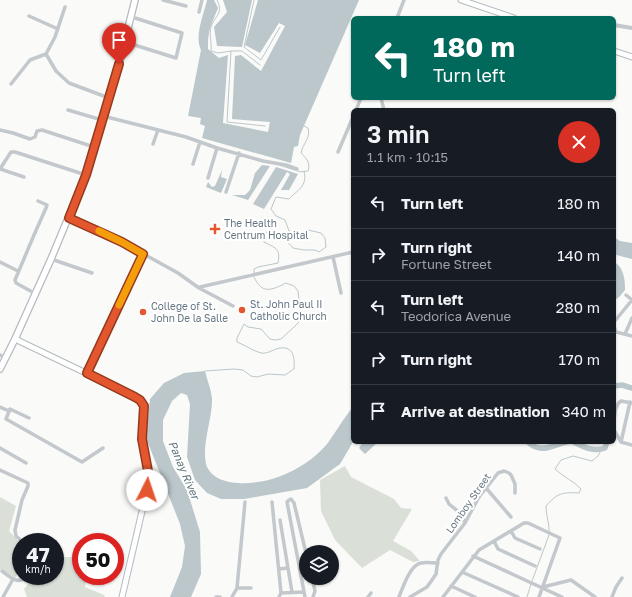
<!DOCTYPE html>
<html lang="en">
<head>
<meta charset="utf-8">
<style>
	body { margin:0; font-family:"Golos Text",sans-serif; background:#20242c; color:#f1f3f6; height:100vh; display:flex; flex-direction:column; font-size:15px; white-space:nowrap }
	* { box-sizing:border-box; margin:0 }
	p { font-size:13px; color:#9ea1a6 }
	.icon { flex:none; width:22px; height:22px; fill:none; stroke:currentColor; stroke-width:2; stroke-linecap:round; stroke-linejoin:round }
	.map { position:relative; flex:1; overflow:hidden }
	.details { position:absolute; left:351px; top:108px; width:265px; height:336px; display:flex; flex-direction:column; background:#171b24; border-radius:6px; box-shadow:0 1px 3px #0004 }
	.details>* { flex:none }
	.hud { position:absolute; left:351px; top:16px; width:265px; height:84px; border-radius:6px; box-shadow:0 1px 3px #0004; background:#00695c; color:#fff; overflow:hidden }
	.controls { position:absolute; left:299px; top:545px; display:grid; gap:8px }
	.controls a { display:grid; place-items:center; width:40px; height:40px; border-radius:50%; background:#171b24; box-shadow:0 1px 3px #0004; font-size:20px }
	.speed { position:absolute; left:12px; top:533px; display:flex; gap:8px; font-size:20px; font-weight:700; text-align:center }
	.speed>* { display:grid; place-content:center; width:52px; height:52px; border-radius:50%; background:#171b24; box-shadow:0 1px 3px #0004; line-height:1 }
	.speed small { font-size:10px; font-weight:400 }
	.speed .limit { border:6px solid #d22; background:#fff; color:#111 }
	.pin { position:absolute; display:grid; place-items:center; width:34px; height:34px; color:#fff; margin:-41px -17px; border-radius:50% 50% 50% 0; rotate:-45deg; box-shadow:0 0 4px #0007 }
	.pin .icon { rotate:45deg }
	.me { position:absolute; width:44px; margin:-22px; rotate:4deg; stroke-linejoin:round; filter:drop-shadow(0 0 3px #0008) }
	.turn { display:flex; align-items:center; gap:14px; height:84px; padding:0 16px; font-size:18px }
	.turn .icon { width:52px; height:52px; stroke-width:2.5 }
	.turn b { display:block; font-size:28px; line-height:34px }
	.round { display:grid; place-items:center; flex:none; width:42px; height:42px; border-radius:21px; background:#20242c }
	.headline { display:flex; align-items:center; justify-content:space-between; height:68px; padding:0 16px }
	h1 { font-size:24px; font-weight:600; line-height:30px }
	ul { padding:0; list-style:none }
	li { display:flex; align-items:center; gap:12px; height:52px; padding:0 16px; border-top:1px solid #363941 }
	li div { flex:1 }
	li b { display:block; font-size:15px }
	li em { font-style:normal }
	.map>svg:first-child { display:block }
	.green { fill:#dadfd7 }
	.water { fill:#bbc7cb }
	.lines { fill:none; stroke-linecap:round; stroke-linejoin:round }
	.stream { stroke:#bbc7cb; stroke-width:1 }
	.river { stroke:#bbc7cb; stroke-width:5.5 }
	.secondary-casing { stroke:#b3babf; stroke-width:7 }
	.primary-casing { stroke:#b5babe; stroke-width:8 }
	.minor { stroke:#c3c8cc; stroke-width:3.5 }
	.tertiary { stroke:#c3c8cc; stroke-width:4 }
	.secondary { stroke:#fff; stroke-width:5 }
	.primary { stroke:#fff; stroke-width:5.5 }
	.route-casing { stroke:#94391e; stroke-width:10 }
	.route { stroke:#e4572e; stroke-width:7 }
	.slow { stroke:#f59e0b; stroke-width:7 }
	.poi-dot { fill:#e4572e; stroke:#fff; stroke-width:1.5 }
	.labels { text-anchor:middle; stroke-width:4; stroke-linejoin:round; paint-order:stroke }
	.poi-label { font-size:10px; fill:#657683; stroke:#fff; text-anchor:start }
	.street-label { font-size:10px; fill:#657683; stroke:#fff }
	.water-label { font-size:11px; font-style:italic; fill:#60757c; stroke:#fff }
</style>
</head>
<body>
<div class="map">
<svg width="632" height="597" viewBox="0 0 632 597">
	<rect width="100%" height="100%" fill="#fafaf8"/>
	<path class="green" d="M345 466 351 477 394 499 401 508 412 509 393 541 411 551 420 561 413 562 390 550 362 568 335 540 321 511 320 480Z
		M0 497 16 506 9 531 21 543V568L15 578 0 569Z
		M55 550 64 557H72L75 553 81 557V566L79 570 81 576 86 580 85 587 104 595 105 597H27L24 589 35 576 42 579 45 576H55Z"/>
	<path class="water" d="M207 0H214L218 8C211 26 208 29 208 49L219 58 228 55 223 123 268 132 270 122 232 119 235 56 241 55 261 71 285 26 279 23 260 53 245 45 258 0H359L300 135 298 146 294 147 291 163 202 138 205 126 200 124 201 118 188 116 201 50C194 36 204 14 207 0Z
		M223 0H252L242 47 217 46 214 27 227 12Z
		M262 165 270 166 248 200 232 195H245L250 190 255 173Z
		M276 167 298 174 289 190H281L290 174 287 172 264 209 253 204Z
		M222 170 221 177 227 179 221 193 206 187 208 182 212 187 215 186Z
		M614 237 620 241 632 243V259L620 256 614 254Z
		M614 262C624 267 625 280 625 290L620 296 614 301Z
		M205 371C207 380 211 389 212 398 213 418 200 448 207 467 212 478 227 483 238 483 270 485 306 469 327 444 336 432 343 419 353 407V442L340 464 307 488 244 499H221L207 493 195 480 187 457 190 404 187 395 181 393 172 401 163 420V441L173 467 187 490 200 532 201 574 191 597H170L182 567 185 546 180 524 146 438 150 399 164 383 184 373Z
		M363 442H378L365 454 359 448Z"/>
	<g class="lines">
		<path class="stream" d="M217 0C224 14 215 15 211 27 209 34 212 43 211 51L218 53 231 51 227 122 265 126
			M254 0 244 47 261 60 280 27
			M231 51H242L260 65
			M279 165 301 172 308 171C311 163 306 158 301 153 303 143 311 138 308 128L304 126
			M254 274V269L258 267 278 263C281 248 275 248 264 242L263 236 266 232 283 237 293 248 304 250H315L319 252 326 247 325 238 321 233 308 230 301 233 289 231 285 220 276 216 271 209 276 197 289 199C297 190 308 187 304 171
			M205 371 234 369 243 370 251 376 257 377 268 374 285 375 294 369C295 356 293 344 276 349 271 351 266 354 261 353 253 351 245 345 237 342V338L244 324 248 327 261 329 270 339 275 340 281 339 294 327 299 322 301 316 298 291 294 286 286 283C272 290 262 295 254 277
			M532 581 549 535C550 525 546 516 546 506 557 493 563 492 579 493L581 489C574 481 563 477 555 469L561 460 573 456 592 461 598 456 601 450
			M527 597 531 584"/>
		<path class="river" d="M614 386 622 385 632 388
			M528 442C541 454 551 446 566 442
			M574 442C584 447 593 452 605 448L607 442"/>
		<defs>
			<path id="secondary" d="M461 0 514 18
				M614 51 632 57
				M15 339 115 387 140 400 143 406 142 439 148 471 147 490 122 597"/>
			<path id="primary" d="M0 369 15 339 51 259 86 175 119 64 135 0"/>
		</defs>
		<use href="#secondary" class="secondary-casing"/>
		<use href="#primary" class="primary-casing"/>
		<path class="minor" d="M163 0 186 6
			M65 7 55 37 46 54 56 71 69 83 109 98
			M199 12 202 0
			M29 16 58 29
			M397 18 404 0
			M125 42 176 58 182 33 132 17
			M11 84 30 60 46 54
			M381 98 384 110
			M68 110 102 120
			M356 110 361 98
			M103 116 186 137 217 148 263 161 286 165 297 169
			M0 130 13 133 30 139 35 137 37 131 42 130 94 147
			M153 144 158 130
			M338 152 353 117
			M193 164 200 142
			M24 177 0 169 11 152H15L86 175
			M208 178 217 148
			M226 192 239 153
			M69 219 122 242 178 273 199 288 233 306
			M333 257 341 293
			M51 259 92 273
			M0 262 18 271
			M200 287 353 252
			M36 294 16 283 15 280 34 235 46 208 47 205 38 201
			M626 295 632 300
			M614 322 632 300
			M614 327 616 332 632 336
			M625 334 632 318
			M0 355 6 358
			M87 373 143 254
			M0 407 9 411
			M29 418 10 409 6 419 82 462 103 448
			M614 421C615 413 615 405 621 401L632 403
			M614 430 621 442 632 445
			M621 442 630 402
			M0 448 26 463
			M0 470 28 483V486L22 500 15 530 16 536 23 542
			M486 488 511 517
			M446 498 449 504 460 513 465 523
			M272 502 281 593
			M511 531 515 538 540 549
			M494 541 498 549 535 566
			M473 556 562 597
			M288 568 292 592
			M279 569 288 568 280 520
			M2 571C10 577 19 586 27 576
			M462 572 518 597
			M312 578 315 591 313 597
			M451 586 475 597
			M543 587 571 580 595 597
			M237 588H251
			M3 597 13 579
			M216 597H220
			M232 597 237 588 245 502
			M279 597 281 593 304 592
			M305 597 287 502 289 500 291 499 294 503 306 553
			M368 597 371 593
			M399 597C403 587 410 565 421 563 426 562 432 563 438 563
			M410 597 427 587 432 580 436 574 438 560 441 554 465 523 479 497 498 473 504 471 509 473 511 475 515 484V493
			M443 597 479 550 524 523H528L560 538 539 597
			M612 597 616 587 622 578"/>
		<path class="tertiary" d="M614 25 632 28"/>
		<use href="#secondary" class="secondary"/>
		<use href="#primary" class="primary"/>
	</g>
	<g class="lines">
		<defs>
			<path id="route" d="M119 64 86 175 69 218 122 242 143 254 87 373 135 397 140 400 144 406 142 439 148 471 147 490"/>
		</defs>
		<use href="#route" class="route-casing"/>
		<use href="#route" class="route"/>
		<path class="slow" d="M99 231 122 242 143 254 119 305"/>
	</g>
	<g class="poi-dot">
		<path d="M213 223h4v4h4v4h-4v4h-4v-4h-4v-4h4z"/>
		<circle cx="242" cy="310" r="4"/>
		<circle cx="143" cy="312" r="4"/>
	</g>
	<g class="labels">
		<g class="poi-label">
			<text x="224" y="227">The Health<tspan x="224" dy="12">Centrum Hospital</tspan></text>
			<text x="250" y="308">St. John Paul II<tspan x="250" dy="12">Catholic Church</tspan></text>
			<text x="151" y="310">College of St.<tspan x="151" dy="12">John De la Salle</tspan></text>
		</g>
		<g class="street-label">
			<text transform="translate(468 503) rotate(-55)" y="4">Lomboy Street</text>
		</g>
		<g class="water-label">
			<text transform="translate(184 470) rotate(67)" y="4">Panay River</text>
		</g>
	</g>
</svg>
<div class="controls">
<a><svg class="icon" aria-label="layers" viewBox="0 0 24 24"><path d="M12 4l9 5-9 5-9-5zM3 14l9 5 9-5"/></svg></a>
</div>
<div class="speed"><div>47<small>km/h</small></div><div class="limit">50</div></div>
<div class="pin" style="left:119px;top:64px;background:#d93025"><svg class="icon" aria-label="arrive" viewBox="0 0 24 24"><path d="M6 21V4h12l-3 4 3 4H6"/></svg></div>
<svg class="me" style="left:147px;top:490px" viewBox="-20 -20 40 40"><circle r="19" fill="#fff"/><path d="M0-13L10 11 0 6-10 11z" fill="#e4572e"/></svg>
<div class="hud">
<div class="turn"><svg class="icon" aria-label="left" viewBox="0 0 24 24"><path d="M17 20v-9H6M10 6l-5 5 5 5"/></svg><div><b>180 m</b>Turn left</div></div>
</div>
<section class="details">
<div class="headline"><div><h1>3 min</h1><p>1.1 km · 10:15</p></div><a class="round" style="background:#d93025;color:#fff"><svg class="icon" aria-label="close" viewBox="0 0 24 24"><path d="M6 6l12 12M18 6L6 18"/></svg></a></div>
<ul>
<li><svg class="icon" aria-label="left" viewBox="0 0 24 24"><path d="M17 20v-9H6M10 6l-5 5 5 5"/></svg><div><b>Turn left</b></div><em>180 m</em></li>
<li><svg class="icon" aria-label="right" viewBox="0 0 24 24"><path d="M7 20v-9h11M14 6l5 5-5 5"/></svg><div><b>Turn right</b><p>Fortune Street</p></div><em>140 m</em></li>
<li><svg class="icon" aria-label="left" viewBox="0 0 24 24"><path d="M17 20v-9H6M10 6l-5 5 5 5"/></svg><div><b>Turn left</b><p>Teodorica Avenue</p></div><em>280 m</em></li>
<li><svg class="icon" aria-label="right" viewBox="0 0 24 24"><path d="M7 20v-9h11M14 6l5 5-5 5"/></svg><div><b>Turn right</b></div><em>170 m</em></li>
<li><svg class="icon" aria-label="arrive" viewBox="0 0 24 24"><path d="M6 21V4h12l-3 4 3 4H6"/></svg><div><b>Arrive at destination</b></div><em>340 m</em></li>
</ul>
</section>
</div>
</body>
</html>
